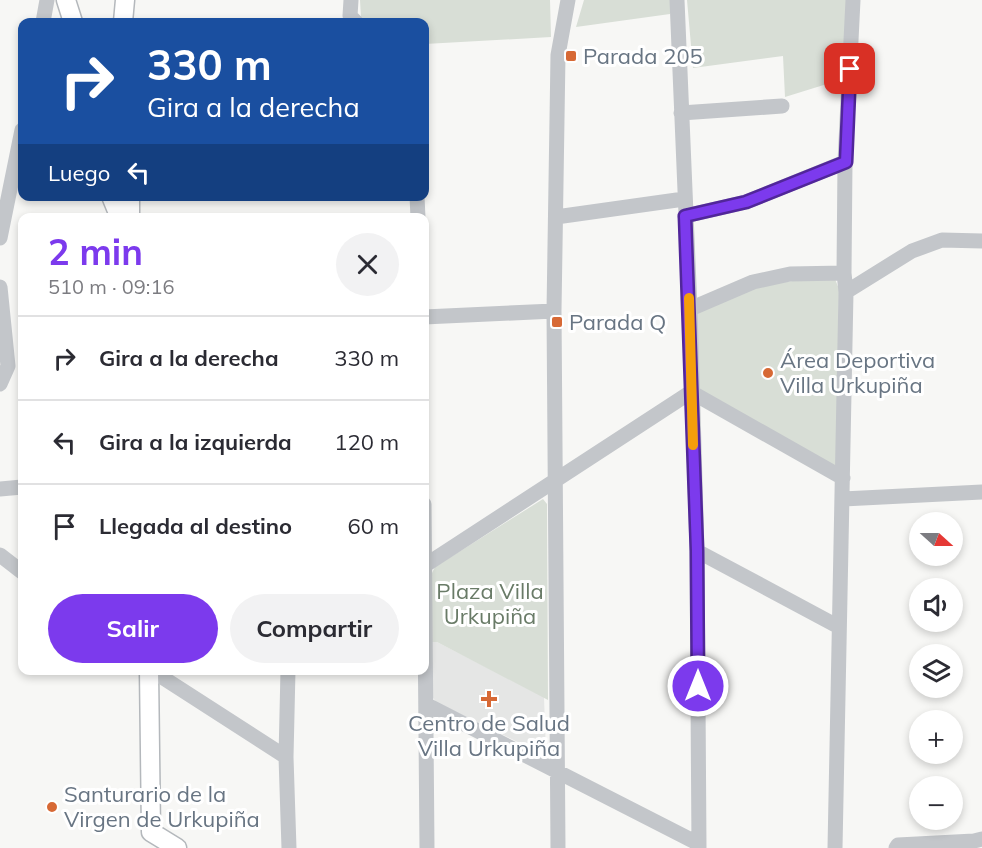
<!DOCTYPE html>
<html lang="es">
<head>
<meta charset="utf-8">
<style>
	body { margin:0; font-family:Mulish,sans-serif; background:#f2f2f3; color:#2b2b33; height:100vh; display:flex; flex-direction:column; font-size:22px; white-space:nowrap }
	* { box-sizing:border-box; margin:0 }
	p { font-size:20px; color:#7c7c81 }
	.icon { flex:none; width:33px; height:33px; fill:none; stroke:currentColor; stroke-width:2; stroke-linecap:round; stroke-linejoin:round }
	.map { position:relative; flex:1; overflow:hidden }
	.sheet { position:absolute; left:18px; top:213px; width:411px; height:462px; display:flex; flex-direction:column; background:#fff; border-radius:12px; box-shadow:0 3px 9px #0003 }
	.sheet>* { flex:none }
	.banner { position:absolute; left:18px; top:18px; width:411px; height:183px; border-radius:12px; box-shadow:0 3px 9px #0003; background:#1a4fa0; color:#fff; overflow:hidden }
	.needle { width:39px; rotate:111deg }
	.tools { position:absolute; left:909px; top:512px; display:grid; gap:12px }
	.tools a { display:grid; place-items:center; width:54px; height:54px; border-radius:50%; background:#fff; box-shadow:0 3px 9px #0003; font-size:30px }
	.pin { position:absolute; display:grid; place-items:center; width:51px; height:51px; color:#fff; margin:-26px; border-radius:12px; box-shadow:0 3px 9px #0006 }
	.me { position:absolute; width:66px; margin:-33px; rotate:0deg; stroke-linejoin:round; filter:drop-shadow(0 0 4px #0008) }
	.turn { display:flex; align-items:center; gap:21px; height:126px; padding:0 30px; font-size:27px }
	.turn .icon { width:78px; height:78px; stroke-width:2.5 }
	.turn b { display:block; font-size:42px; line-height:51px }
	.then { display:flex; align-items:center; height:57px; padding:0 30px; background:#0003; gap:12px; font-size:22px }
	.round { display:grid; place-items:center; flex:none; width:63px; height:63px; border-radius:32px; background:#f2f2f3 }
	.summary { display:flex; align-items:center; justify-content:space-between; height:102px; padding:0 30px }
	h1 { font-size:36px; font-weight:700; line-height:45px; color:#7c3aed }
	.action { display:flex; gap:12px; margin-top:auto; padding:12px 30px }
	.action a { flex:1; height:69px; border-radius:36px; background:#7c3aed; color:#fff; font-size:24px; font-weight:700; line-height:69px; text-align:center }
	.action a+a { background:#f2f2f3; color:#2b2b33 }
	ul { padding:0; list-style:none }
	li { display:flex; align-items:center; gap:18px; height:84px; padding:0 30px; border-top:2px solid #e1e1e2 }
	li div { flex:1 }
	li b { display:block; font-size:22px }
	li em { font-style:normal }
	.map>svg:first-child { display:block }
	.built { fill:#e5e6e5 }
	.green { fill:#d8ded6 }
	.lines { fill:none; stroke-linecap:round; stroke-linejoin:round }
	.major-casing { stroke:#b4b8bc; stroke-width:21 }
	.minor { stroke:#c3c6ca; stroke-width:15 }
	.major { stroke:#fff; stroke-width:18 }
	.route-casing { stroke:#51269a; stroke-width:15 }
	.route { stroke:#7c3aed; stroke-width:10 }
	.slow { stroke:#f59e0b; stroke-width:10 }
	.poi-dot { fill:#d76935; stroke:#fff; stroke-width:2 }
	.labels { text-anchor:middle; stroke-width:6; stroke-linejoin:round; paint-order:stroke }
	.poi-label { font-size:22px; fill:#687583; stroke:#fff; text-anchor:start }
	.park-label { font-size:22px; fill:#697b67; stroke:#fff }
</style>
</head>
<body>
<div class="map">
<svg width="982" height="848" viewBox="0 0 982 848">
	<rect width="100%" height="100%" fill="#f7f7f5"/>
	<path class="built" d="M432 642H437L544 697 546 754H542L436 702 431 695Z"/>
	<path class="green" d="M360 0H550L551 37 425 44 424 22H366L361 18Z
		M584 0H670V14L576 27Z
		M687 0H847L843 79 785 97 783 56 693 68Z
		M808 279H835L839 289 837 469 699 395 696 313 762 285Z
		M543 499 547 504 548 700 437 642H432L431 575 435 567Z"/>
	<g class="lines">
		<defs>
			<path id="major" d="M66 0 73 22
				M123 22 125 0
				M111 196 120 218
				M130 218V196
				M149 670 151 832 177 848"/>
		</defs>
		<use href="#major" class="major-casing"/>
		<path class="minor" d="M351 0 350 16 356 22
			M677 0 690 309 697 551 699 848
			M43 22 47 0
			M681 113 782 106
			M417 196 418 218
			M685 216 746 202 845 162
			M556 217 684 199
			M0 238 22 130
			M0 287 8 366 0 384
			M846 292 912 251 942 240 982 241
			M690 309 753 282 790 274 844 273
			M424 317 554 311
			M691 392 843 478
			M0 489 22 487
			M843 499 982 492
			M424 504 427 848
			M697 551 839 627
			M0 555 22 572
			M424 566 691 392
			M151 670 286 757
			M288 670 286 757 289 848
			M427 705 699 844
			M558 848 554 311 558 55 568 0
			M835 848 846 292 844 273 845 162 853 0
			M896 848 898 845 974 841 982 839"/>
		<use href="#major" class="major"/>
	</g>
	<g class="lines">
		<defs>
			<path id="route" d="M698 686 697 551 685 216 746 202 846 162 850 69"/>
		</defs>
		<use href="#route" class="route-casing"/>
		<use href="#route" class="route"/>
		<path class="slow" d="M689 298 693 445"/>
	</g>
	<g class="poi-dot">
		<rect x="565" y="50" width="12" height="12" rx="3"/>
		<rect x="551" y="316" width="12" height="12" rx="3"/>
		<circle cx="768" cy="373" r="6"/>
		<path d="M486 690h6v6h6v6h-6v6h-6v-6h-6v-6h6z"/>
		<circle cx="52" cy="807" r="6"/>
	</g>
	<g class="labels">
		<g class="poi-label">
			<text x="583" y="64">Parada 205</text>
			<text x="569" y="330">Parada Q</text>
			<text x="780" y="368">Área Deportiva<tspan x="780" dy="25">Villa Urkupiña</tspan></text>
			<text x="489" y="731" text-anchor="middle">Centro de Salud<tspan x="489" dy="25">Villa Urkupiña</tspan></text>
			<text x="64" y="802">Santurario de la<tspan x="64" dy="25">Virgen de Urkupiña</tspan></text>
		</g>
		<g class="park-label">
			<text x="490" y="599">Plaza Villa<tspan x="490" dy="25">Urkupiña</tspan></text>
		</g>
	</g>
</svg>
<div class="tools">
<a><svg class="needle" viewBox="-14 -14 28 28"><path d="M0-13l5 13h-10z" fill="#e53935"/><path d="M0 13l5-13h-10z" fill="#7c7c81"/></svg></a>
<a><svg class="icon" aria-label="sound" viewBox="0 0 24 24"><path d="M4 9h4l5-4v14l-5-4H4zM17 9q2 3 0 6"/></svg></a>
<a><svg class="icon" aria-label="layers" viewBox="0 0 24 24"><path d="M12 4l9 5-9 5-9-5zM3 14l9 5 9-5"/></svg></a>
<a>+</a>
<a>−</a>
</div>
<div class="pin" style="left:850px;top:69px;background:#d93025"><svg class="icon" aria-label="arrive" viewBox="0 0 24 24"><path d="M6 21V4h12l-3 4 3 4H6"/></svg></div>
<svg class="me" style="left:698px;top:686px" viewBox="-20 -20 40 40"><circle r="17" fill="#7c3aed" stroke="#fff" stroke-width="3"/><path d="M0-11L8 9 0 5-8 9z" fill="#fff"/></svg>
<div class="banner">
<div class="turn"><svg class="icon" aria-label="right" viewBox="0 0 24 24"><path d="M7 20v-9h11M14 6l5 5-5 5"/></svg><div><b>330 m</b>Gira a la derecha</div></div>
<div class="then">Luego<svg class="icon" aria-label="left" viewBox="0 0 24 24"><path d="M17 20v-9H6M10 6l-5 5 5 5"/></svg></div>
</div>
<section class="sheet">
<div class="summary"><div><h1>2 min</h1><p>510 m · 09:16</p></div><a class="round"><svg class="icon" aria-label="close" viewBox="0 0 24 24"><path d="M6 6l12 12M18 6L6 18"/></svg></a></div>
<ul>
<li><svg class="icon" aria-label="right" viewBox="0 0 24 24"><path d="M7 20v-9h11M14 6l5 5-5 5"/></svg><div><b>Gira a la derecha</b></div><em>330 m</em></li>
<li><svg class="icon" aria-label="left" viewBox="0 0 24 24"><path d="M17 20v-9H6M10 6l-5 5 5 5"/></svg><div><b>Gira a la izquierda</b></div><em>120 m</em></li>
<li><svg class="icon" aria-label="arrive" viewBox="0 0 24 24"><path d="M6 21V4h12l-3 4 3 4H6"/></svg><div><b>Llegada al destino</b></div><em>60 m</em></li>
</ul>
<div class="action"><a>Salir</a><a>Compartir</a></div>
</section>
</div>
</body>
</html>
